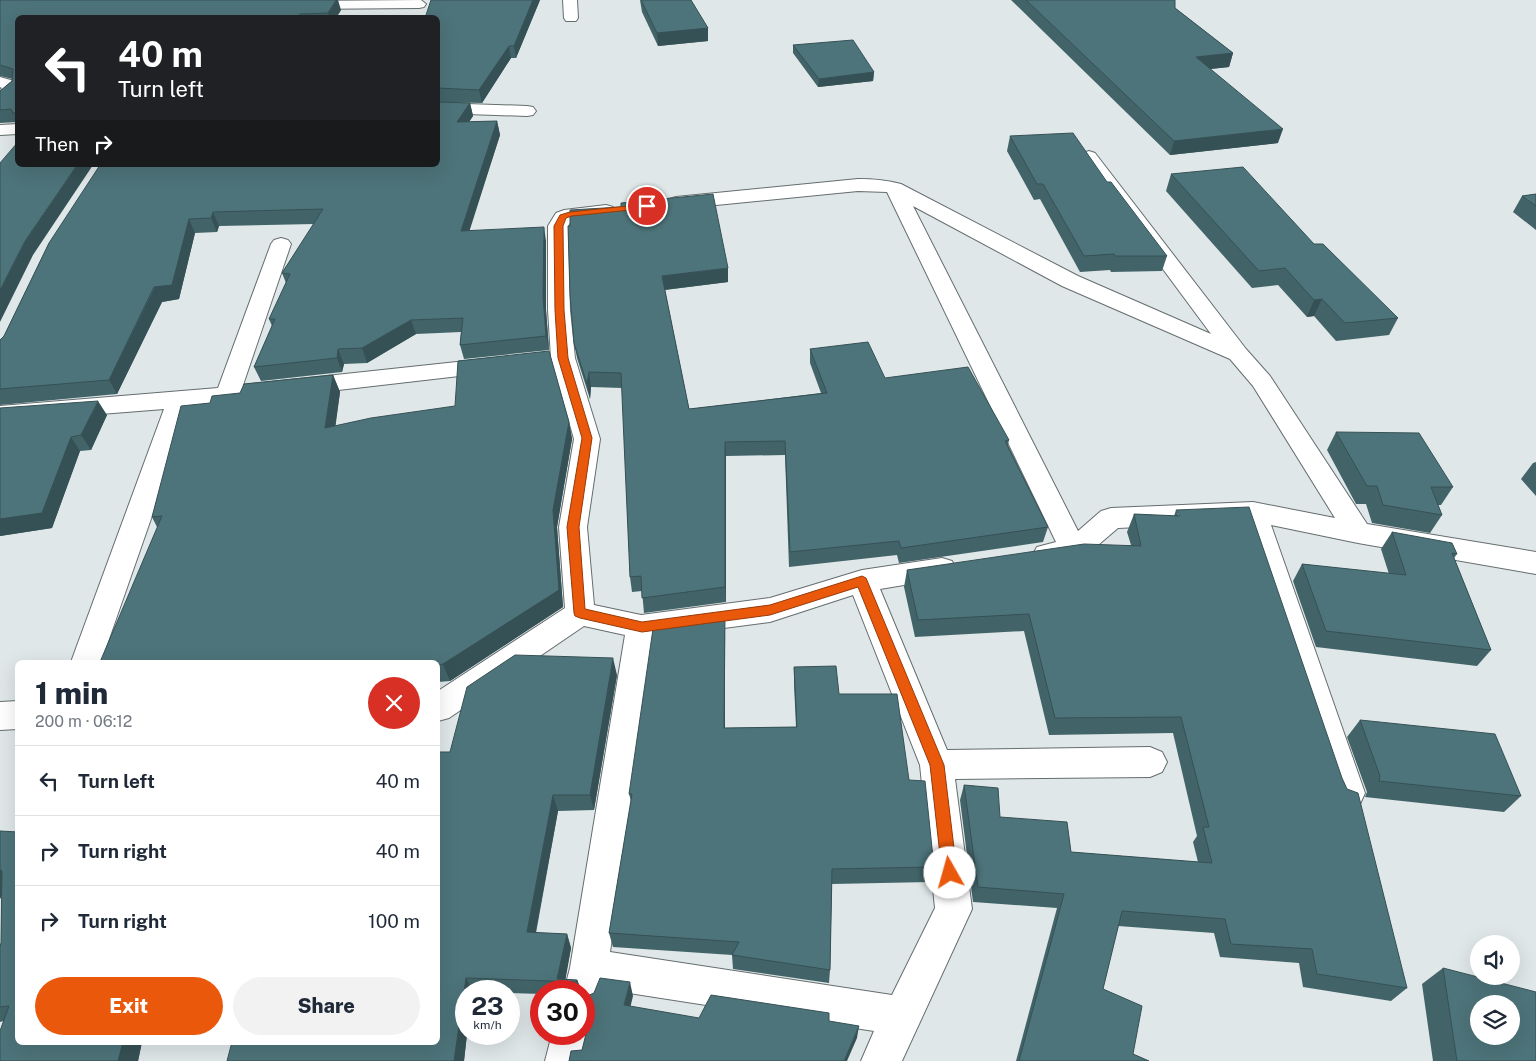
<!DOCTYPE html>
<html lang="en">
<head>
<meta charset="utf-8">
<style>
	body { margin:0; font-family:"Public Sans",sans-serif; background:#f2f2f3; color:#1f2937; height:100vh; display:flex; flex-direction:column; font-size:19px; white-space:nowrap }
	* { box-sizing:border-box; margin:0 }
	p { font-size:16px; color:#747a83 }
	.icon { flex:none; width:28px; height:28px; fill:none; stroke:currentColor; stroke-width:2; stroke-linecap:round; stroke-linejoin:round }
	.map { position:relative; flex:1; overflow:hidden }
	.sheet { position:absolute; left:15px; top:660px; width:425px; height:385px; display:flex; flex-direction:column; background:#fff; border-radius:8px; box-shadow:0 5px 20px #0002 }
	.sheet>* { flex:none }
	.guide { position:absolute; left:15px; top:15px; width:425px; height:152px; border-radius:8px; box-shadow:0 5px 20px #0002; background:#202124; color:#fff; overflow:hidden }
	.controls { position:absolute; left:1470px; top:935px; display:grid; gap:10px }
	.controls a { display:grid; place-items:center; width:50px; height:50px; border-radius:50%; background:#fff; box-shadow:0 5px 20px #0002; font-size:25px }
	.speed { position:absolute; left:455px; top:980px; display:flex; gap:10px; font-size:25px; font-weight:700; text-align:center }
	.speed>* { display:grid; place-content:center; width:65px; height:65px; border-radius:50%; background:#fff; box-shadow:0 5px 20px #0002; line-height:1 }
	.speed small { font-size:12px; font-weight:400 }
	.speed .limit { border:8px solid #d22; background:#fff; color:#111 }
	.pin { position:absolute; display:grid; place-items:center; width:42px; height:42px; color:#fff; margin:-21px; border:2px solid #fff; border-radius:50%; box-shadow:0 1px 5px #0007 }
	.me { position:absolute; width:55px; margin:-28px; rotate:353deg; stroke-linejoin:round; filter:drop-shadow(0 0 4px #0008) }
	.turn { display:flex; align-items:center; gap:18px; height:105px; padding:0 20px; font-size:22px }
	.turn .icon { width:65px; height:65px; stroke-width:2.5 }
	.turn b { display:block; font-size:35px; line-height:42px }
	.then { display:flex; align-items:center; height:48px; padding:0 20px; background:#0003; gap:10px; font-size:19px }
	.round { display:grid; place-items:center; flex:none; width:52px; height:52px; border-radius:26px; background:#f2f2f3 }
	.headline { display:flex; align-items:center; justify-content:space-between; height:85px; padding:0 20px }
	h1 { font-size:30px; font-weight:800; line-height:38px }
	.primary-button { display:flex; gap:10px; margin-top:auto; padding:10px 20px }
	.primary-button a { flex:1; height:58px; border-radius:30px; background:#ea580c; color:#fff; font-size:20px; font-weight:800; line-height:58px; text-align:center }
	.primary-button a+a { background:#f2f2f3; color:#1f2937 }
	ul { padding:0; list-style:none }
	li { display:flex; align-items:center; gap:15px; height:70px; padding:0 20px; border-top:1px solid #e0e1e3 }
	li div { flex:1 }
	li b { display:block; font-size:19px }
	li em { font-style:normal }
	.map>svg:first-child { display:block }
	.lines { fill:none; stroke-linecap:round; stroke-linejoin:round }
	.minor-casing { stroke:#656d6e; stroke-width:2 }
	.minor { fill:#fff; fill-rule:evenodd }
	.wall { fill:#426469 }
	.shaded-wall { fill:#365155 }
	.building { fill:#4d747a; stroke:#365155; fill-rule:evenodd }
	.route { fill:#ea580c; stroke:#983908 }
</style>
</head>
<body>
<div class="map">
<svg width="1536" height="1061" viewBox="0 0 1536 1061">
	<rect width="100%" height="100%" fill="#dfe7e8"/>
	<g class="lines">
		<defs>
			<path id="minor" d="M421 0 426 4 424 7 419 8 303 9 298 8 296 5 298 2 303 1Z
				M563 0H577L578 18 576 21H566L564 18Z
				M0 77 18 82V92L6 103 0 104V90L2 88 0 87Z
				M438 103 527 106 533 107 536 111 533 115 527 116 438 113Z
				M18 124V134L0 135V125Z
				M1089 151 1095 153 1246 349 1270 376 1367 524 1536 552V574L1358 543 1271 525 1365 793 1360 804 1348 808 1336 804 1331 793 1243 522 1118 528 1084 557 1047 564 1037 561 1033 554 1037 547 1056 542 887 192 858 191 676 209 669 207 666 203 669 199 676 197 858 179C873 179 886 180 901 184L1078 276 1211 334 1080 157 1083 153ZM913 206 1062 286 1230 359 1253 386 1335 518 1253 502 1111 508 1101 511 1078 531Z
				M606 205 613 207 616 211 613 215 574 220 571 221 568 226 570 310 575 358 600 439 587 527 594 605 641 615 770 598 862 570 942 558 952 561 956 569 952 577 880 589 947 750 1150 747 1162 752 1167 762 1162 772 1150 777 955 779 972 909 902 1061H861L874 1031 603 989 597 1005 584 1010V991H564L570 968 625 635 584 626 449 718 438 721V691L565 608 559 527 574 439 551 358 548 310V226L556 213 564 210ZM853 595 920 765 935 908 892 995 610 952 655 637 770 622Z
				M281 238 288 240 291 244 243 385 494 358 502 360 506 365 502 370 494 372 190 407 101 662H71L164 409 0 422V406L218 388 271 244 274 240Z
				M18 701V729L0 730V702Z
				M584 1019 586 1020 592 1034 585 1061H545L552 1034H584Z"/>
		</defs>
		<use href="#minor" class="minor-casing"/>
		<use href="#minor" class="minor"/>
	</g>
	<path class="wall" d="M0 0 341 10 336 18H18V122L0 123V91L12 81 13 79 0 76Z
		M431 0H540L516 58H511L482 103 438 102V18Z
		M640 0 708 28V41L658 46 642 12Z
		M1011 0H1175V8L1233 53 1229 67 1210 69 1278 143 1170 155Z
		M793 45 874 72 873 81 818 87 793 53Z
		M470 103 473 116 469 122 497 121 500 135 469 230 546 241V310L549 350 464 359 460 345 461 332 416 334 367 363 344 364 342 372 261 381 254 367 272 326 269 319 286 283 282 273 314 224 219 226 217 232 195 233 179 299 162 302 117 394 0 405V340L4 336 49 243Z
		M1010 136 1107 182 1167 256 1162 271 1111 272 1110 270 1080 272 1040 199 1034 200 1007 151Z
		M1171 174 1314 244 1398 318 1389 335 1336 341 1314 316 1307 317 1278 285 1252 288 1166 191Z
		M1536 194V230L1513 212 1522 196Z
		M570 226 728 282 665 290 689 409 821 393 810 363V349L885 378 1009 440 1008 445 1048 527 1043 542 899 563 897 555 789 567 785 455 726 456V602L644 613 642 591 632 592 630 577 622 388 591 387 590 399 577 358 574 343Z
		M333 375 340 392 335 426 569 422 572 439 557 527 563 607 450 681 438 682V662L157 527 152 517 210 403 240 393Z
		M0 408 107 415 91 450 80 451 52 528 0 536Z
		M1336 432 1453 487 1441 505H1438L1442 515 1430 533 1372 523 1366 504H1356L1327 450Z
		M1536 462V496L1521 479 1533 463Z
		M1176 510 1407 988 1391 1001 1303 987 1299 963 1220 957 1214 933 1118 926 1103 989 1133 1054 1149 1061H1016L1057 908 973 902 960 800 964 785 1000 817 1071 852 1198 862 1193 842 1197 836 1173 733 1049 735 1024 631 915 637 904 587 907 570 1131 545 1127 532 1134 514 1174 516Z
		M1392 532 1457 554 1454 558 1491 650 1477 666 1316 647 1293 581 1302 564 1389 574 1381 549Z
		M725 630V728L796 727 794 684V667L839 694 909 780 934 867 930 882 832 884 830 970 829 983 733 969 732 955 613 947 609 933 631 801 629 794Z
		M617 675 594 810 558 811 536 933 567 934 571 948 565 979 577 980 582 991H541V994L509 993V991H466V1034H467L464 1061H227L438 1042 450 752Z
		M1360 720 1521 796 1504 812 1365 797 1367 792 1347 737Z
		M0 831 142 1042 138 1061H0L4 1021 0 1022V946L1 943 2 895 0 899Z
		M1443 968 1536 1061H1433L1422 984Z"/>
	<path class="shaded-wall" d="M336 0H338L341 10 336 18H330L328 13Z
		M533 0H540L516 58 514 46Z
		M708 28V41L658 46 657 33Z
		M509 46 511 58 482 103 479 90Z
		M1233 53 1229 67 1192 71 1196 57Z
		M874 72 873 81 818 87 819 79Z
		M470 103 473 116 460 135 457 122Z
		M497 121 500 135 465 245 461 231Z
		M1283 129 1278 143 1170 155 1174 141Z
		M77 165H93L33 255 0 322V290L25 241Z
		M213 212 219 226 217 232 211 218Z
		M189 219 195 233 179 299 162 302 117 394 109 380Z
		M544 227 546 241V310L549 350 546 336 543 296Z
		M728 268V282L663 290 662 276Z
		M1322 299 1314 316 1307 317 1314 300Z
		M411 320 416 334 367 363 362 348Z
		M338 349 344 364 342 372 337 358Z
		M589 372 591 387 590 399 587 384Z
		M333 375 340 392 333 445 325 428Z
		M98 401 107 415 91 450 81 435Z
		M569 422 572 439 557 527 563 607 450 681 443 664 553 510Z
		M71 437 80 451 52 528 0 536V519Z
		M725 442 726 456V602L725 587Z
		M725 613V744L724 728Z
		M613 658 617 675 594 810 590 795Z
		M553 795 558 811 533 946 527 932Z
		M0 870 17 884 4 889 0 899Z
		M567 934 571 948 565 982 557 979Z
		M466 978 473 991H466V1034H467L464 1061H454Z
		M577 980 582 991H581L577 982Z
		M630 982 633 996 628 1017 624 1005Z
		M859 1026 857 1038 847 1061H844Z
		M123 1042H142L138 1061H118Z"/>
	<path class="building" d="M0 0H336L328 13 300 14 298 18H18V113H13L11 109 0 110V91L12 81 13 69 0 65Z
		M431 0H533L514 46H509L479 90 438 88V18H425Z
		M641 0H691L708 28 657 33Z
		M1026 0H1175V8L1233 53 1196 57 1283 129 1174 141Z
		M853 40 874 72 819 79 793 45Z
		M438 102 470 103 457 122 497 121 461 231 544 227 543 296 546 336 460 345 463 318 411 320 362 348 338 349 337 358 254 367 275 319H269L290 274 282 273 323 209 213 212 211 218 189 219 172 285 154 287 109 380 0 389V340L4 336 49 243 100 165H438Z
		M1073 133 1107 182H1111L1167 256H1115L1114 254 1084 256 1043 184H1037L1010 136Z
		M18 142V165H77L25 241 0 290V163Z
		M1243 167 1314 244H1323L1398 318 1345 323 1322 299 1314 300 1285 268 1259 271 1171 174Z
		M713 194 728 268 662 276 689 409 827 393 810 349 868 342 885 378 968 367 1009 440 1005 441 1048 527 901 548 899 541 790 552 785 441 725 442V587L642 598 641 576 630 577 621 373 589 372 587 384 574 343 570 295 568 226H570V210L621 207V203Z
		M1536 194V206L1522 196Z
		M549 351 569 422 553 510 559 590 443 664 438 665V662H100L162 516 152 517 181 406 210 403 212 396 240 393 244 384 333 375 325 428 371 418 455 406 458 361Z
		M98 401 81 435 71 437 42 513 0 519V408Z
		M1336 432 1419 433 1453 487H1431L1442 515 1383 505 1377 486H1367Z
		M1249 507 1342 778 1347 789 1358 793 1407 988 1317 974 1312 949 1231 944 1225 919 1122 911 1103 989 1142 1006 1133 1054 1149 1061H1019L1064 894 978 887 964 785 998 788 1000 817 1067 822 1071 852 1212 863 1203 827H1209L1181 717 1055 718 1029 614 918 620 907 570 1084 544 1141 546 1134 514 1180 516 1176 510Z
		M1392 532 1452 543 1457 554 1452 553 1491 650 1326 631 1302 564 1406 575Z
		M725 613 724 728 797 727 794 667 836 666 839 694H897L909 780 925 781 934 867 832 869 830 970 732 955 739 942 609 933 632 794H629L654 622Z
		M515 655 613 658 590 795H553L527 932 567 934 557 979 577 980V982L466 978 454 1061H227L232 1042H438V752H450L467 687Z
		M1360 720 1495 734 1521 796 1379 781 1380 776Z
		M0 831 18 832V1042H123L118 1061H0V1031L9 1006 0 1007V946L1 943 2 871 0 870Z
		M1443 968 1536 992V1061H1457ZM1479 1004H1511V1036H1479Z
		M600 978 630 982 624 1005 699 1018 711 995 829 1013V1021L859 1026 844 1061H569L571 1051 582 1050 589 1022 584 1007 587 996 594 993Z"/>
	<path class="route" d="M647 204 651 206 650 208 572 216 566 218 563 226 564 310 568 358 592 438 579 527 585 609 642 622 770 605 862 576 866 578 944 765 957 873 955 878 950 880 944 878 942 873 930 765 858 587 770 615 642 632 580 618 575 616 574 613 567 527 582 438 558 358 555 310 554 226 560 215 570 212Z"/>
</svg>
<div class="controls">
<a><svg class="icon" aria-label="sound" viewBox="0 0 24 24"><path d="M4 9h4l5-4v14l-5-4H4zM17 9q2 3 0 6"/></svg></a>
<a><svg class="icon" aria-label="layers" viewBox="0 0 24 24"><path d="M12 4l9 5-9 5-9-5zM3 14l9 5 9-5"/></svg></a>
</div>
<div class="speed"><div>23<small>km/h</small></div><div class="limit">30</div></div>
<div class="pin" style="left:647px;top:206px;background:#d93025"><svg class="icon" aria-label="arrive" viewBox="0 0 24 24"><path d="M6 21V4h12l-3 4 3 4H6"/></svg></div>
<svg class="me" style="left:950px;top:873px" viewBox="-20 -20 40 40"><circle r="19" fill="#fff"/><path d="M0-13L10 11 0 6-10 11z" fill="#ea580c"/></svg>
<div class="guide">
<div class="turn"><svg class="icon" aria-label="left" viewBox="0 0 24 24"><path d="M17 20v-9H6M10 6l-5 5 5 5"/></svg><div><b>40 m</b>Turn left</div></div>
<div class="then">Then<svg class="icon" aria-label="right" viewBox="0 0 24 24"><path d="M7 20v-9h11M14 6l5 5-5 5"/></svg></div>
</div>
<section class="sheet">
<div class="headline"><div><h1>1 min</h1><p>200 m · 06:12</p></div><a class="round" style="background:#d93025;color:#fff"><svg class="icon" aria-label="close" viewBox="0 0 24 24"><path d="M6 6l12 12M18 6L6 18"/></svg></a></div>
<ul>
<li><svg class="icon" aria-label="left" viewBox="0 0 24 24"><path d="M17 20v-9H6M10 6l-5 5 5 5"/></svg><div><b>Turn left</b></div><em>40 m</em></li>
<li><svg class="icon" aria-label="right" viewBox="0 0 24 24"><path d="M7 20v-9h11M14 6l5 5-5 5"/></svg><div><b>Turn right</b></div><em>40 m</em></li>
<li><svg class="icon" aria-label="right" viewBox="0 0 24 24"><path d="M7 20v-9h11M14 6l5 5-5 5"/></svg><div><b>Turn right</b></div><em>100 m</em></li>
</ul>
<div class="primary-button"><a>Exit</a><a>Share</a></div>
</section>
</div>
</body>
</html>
